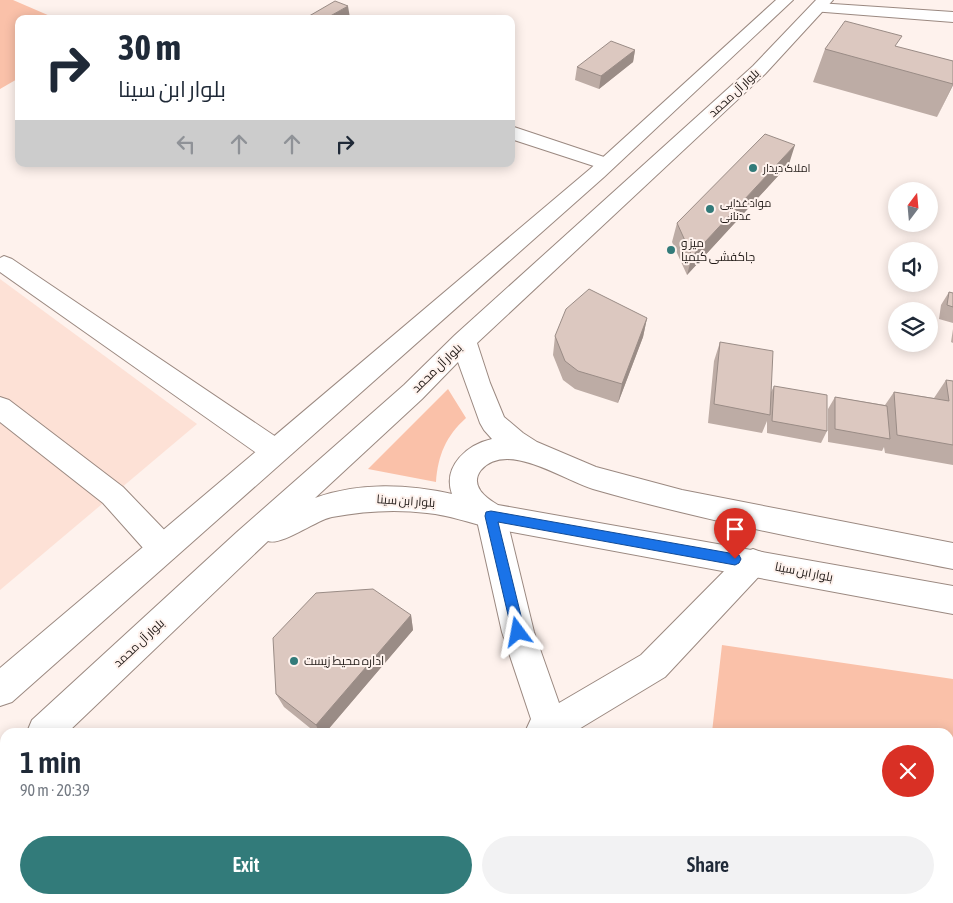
<!DOCTYPE html>
<html lang="en">
<head>
<meta charset="utf-8">
<style>
	body { margin:0; font-family:"Asap Condensed",Cairo,sans-serif; background:#f2f2f3; color:#1f2937; height:100vh; display:flex; flex-direction:column; font-size:19px; white-space:nowrap }
	* { box-sizing:border-box; margin:0 }
	p { font-size:16px; color:#747a83 }
	.icon { flex:none; width:28px; height:28px; fill:none; stroke:currentColor; stroke-width:2; stroke-linecap:round; stroke-linejoin:round }
	.map { position:relative; flex:1; overflow:hidden }
	.side { position:absolute; left:0px; top:728px; width:954px; height:176px; display:flex; flex-direction:column; background:#fff; border-radius:15px 15px 0 0; box-shadow:0 2px 12px #0003 }
	.side>* { flex:none }
	.guide { position:absolute; left:15px; top:15px; width:500px; height:152px; border-radius:10px; box-shadow:0 2px 12px #0003; background:#fff; color:#1f2937; overflow:hidden }
	.needle { width:32px; rotate:16deg }
	.fabs { position:absolute; left:888px; top:182px; display:grid; gap:10px }
	.fabs a { display:grid; place-items:center; width:50px; height:50px; border-radius:50%; background:#fff; box-shadow:0 2px 12px #0003; font-size:25px }
	.pin { position:absolute; display:grid; place-items:center; width:42px; height:42px; color:#fff; margin:-51px -21px; border-radius:50% 50% 50% 0; rotate:-45deg; box-shadow:0 0 5px #0007 }
	.pin .icon { rotate:45deg }
	.me { position:absolute; width:55px; margin:-28px; rotate:347deg; stroke-linejoin:round; filter:drop-shadow(0 0 4px #0008) }
	.turn { display:flex; align-items:center; gap:18px; height:105px; padding:0 20px; font-size:22px }
	.turn .icon { width:65px; height:65px; stroke-width:2.5 }
	.turn b { display:block; font-size:35px; line-height:42px }
	.lanes { display:flex; align-items:center; height:48px; padding:0 20px; background:#0003; justify-content:center; gap:25px; direction:ltr }
	.lanes .off { opacity:.35 }
	.round { display:grid; place-items:center; flex:none; width:52px; height:52px; border-radius:26px; background:#f2f2f3 }
	.head { display:flex; align-items:center; justify-content:space-between; height:85px; padding:0 20px }
	h1 { font-size:30px; font-weight:600; line-height:38px }
	.primary-button { display:flex; gap:10px; margin-top:auto; padding:10px 20px }
	.primary-button a { flex:1; height:58px; border-radius:30px; background:#327b7a; color:#fff; font-size:20px; font-weight:600; line-height:58px; text-align:center }
	.primary-button a+a { background:#f2f2f3; color:#1f2937 }
	.map>svg:first-child { display:block }
	.built { fill:#fde1d6 }
	.green { fill:#fac1a9 }
	.lines { fill:none; stroke-linecap:round; stroke-linejoin:round }
	.minor-casing { stroke:#9b8981; stroke-width:2 }
	.major-casing { stroke:#9b8981; stroke-width:2 }
	.minor { fill:#fff; fill-rule:evenodd }
	.major { fill:#fff; fill-rule:evenodd }
	.wall { fill:#bdaca5 }
	.shaded-wall { fill:#9a8c86 }
	.building { fill:#dcc8c0; stroke:#9a8c86 }
	.route { fill:#1a73e8; stroke:#114b97 }
	.poi-dot { fill:#327b7a; stroke:#fef2ed; stroke-width:2 }
	.labels { text-anchor:middle; stroke-width:4; stroke-linejoin:round; paint-order:stroke }
	.far-poi-label { font-size:11px; fill:#211a17; stroke:#fef2ed; text-anchor:start }
	.street-label { font-size:12px; fill:#211a17; stroke:#fef2ed }
	.poi-label { font-size:12px; fill:#211a17; stroke:#fef2ed; text-anchor:start }
</style>
</head>
<body>
<div class="map">
<svg width="953" height="903" viewBox="0 0 953 903">
	<rect width="100%" height="100%" fill="#fef2ed"/>
	<path class="built" d="M0 279 197 424 0 590Z"/>
	<path class="green" d="M0 0H13L57 19H19V78L0 89Z
		M448 389 466 418C446 436 438 455 436 482L368 469Z
		M722 645 953 679V903H693V899H949V732H712Z"/>
	<g class="lines">
		<defs>
			<path id="minor" d="M818 3 953 12V22L812 11 810 8 812 5Z
				M511 126 613 160 616 164 613 168 606 170 511 139Z
				M4 256 12 259 285 443 289 451 285 459 275 462 265 459 0 272V258Z
				M0 397 9 400 123 487 174 540 178 549 174 558 163 562 152 558 103 503 0 422Z
				M491 504 501 507 506 516 534 632 559 703 641 655 742 553 753 549 764 553 768 562 764 571 665 677 574 732H525L531 719 502 632 476 516 481 507Z
				M408 899H448L447 903H407Z"/>
			<path id="major" d="M776 0H793L604 177 12 702 0 706V668L590 169Z
				M816 0H833L765 74 477 343 490 383 504 417 523 433 537 442 596 467 682 490 953 543V569C833 545 711 523 593 489 563 480 507 440 481 470 469 486 486 498 498 505L953 586V614L491 528C470 523 449 515 427 513 395 509 364 511 332 517 316 520 282 546 268 541L68 732H27L32 720 237 532 404 385 455 335 753 66ZM458 362 480 423 484 430 492 439C468 444 442 466 452 494 408 484 358 482 315 498L422 399Z
				M5 751V790L0 792V753Z"/>
		</defs>
		<use href="#minor" class="minor-casing"/>
		<use href="#major" class="major-casing"/>
		<use href="#minor" class="minor"/>
		<use href="#major" class="major"/>
	</g>
	<path class="wall" d="M897 47 953 61V85L937 117 813 82 825 49Z
		M635 50 633 62 599 89 575 80 577 67Z
		M789 164 687 275 672 242 677 223Z
		M949 292 953 293V323L939 319 941 305Z
		M647 318 643 337 618 403 575 389 563 380 553 355 555 336Z
		M953 329V343L951 342Z
		M720 342 771 392 774 386 827 431 821 443 767 433V421L762 433 708 423 714 361Z
		M946 380 953 381V465L885 453 884 447 882 451 828 442V409L835 397 885 405 894 392 934 398Z
		M411 615 413 630 326 732H315L284 707 276 694Z"/>
	<path class="shaded-wall" d="M348 6 350 18 349 19H325Z
		M635 50 633 62 599 89 601 76Z
		M953 84V85L937 117Z
		M795 145 789 164 687 275 692 256Z
		M647 318 643 337 618 403 622 384Z
		M411 615 413 630 326 732H319L316 725Z
		M175 899H192L189 903H171Z"/>
	<path class="building" d="M335 1 348 6 325 19H304Z
		M845 21 902 36 895 46 953 61V84L825 49Z
		M611 41 635 50 601 76 577 67Z
		M765 134 795 145 692 256 677 223Z
		M589 289 647 318 622 384 578 371 565 361 555 336 566 309Z
		M949 292 953 293V307L947 305Z
		M720 342 773 351 770 415 714 404Z
		M946 380 953 381V445L897 435 894 392 949 401Z
		M774 386 827 395V431L772 421Z
		M835 397 887 406 890 439 835 429Z
		M373 589 411 615 316 725 276 694 273 638 316 593Z
		M94 899H175L171 903H90Z"/>
	<path class="route" d="M491 511 735 554 739 555 741 559 739 563 735 565 498 522 525 632 523 637 518 639 514 637 512 632 485 516 486 512Z"/>
	<g class="poi-dot">
		<circle cx="753" cy="168" r="5"/>
		<circle cx="710" cy="209" r="5"/>
		<circle cx="671" cy="250" r="5"/>
		<circle cx="294" cy="661" r="5"/>
	</g>
	<g class="labels">
		<g class="far-poi-label">
			<text x="763" y="172">املاک دیدار</text>
			<text x="720" y="207">مواد غذایی<tspan x="720" dy="13">عدنانی</tspan></text>
		</g>
		<g class="street-label">
			<text transform="translate(734 93) rotate(-43)" y="4">بلوار آل محمد</text>
			<text transform="translate(437 368) rotate(-44)" y="4">بلوار آل محمد</text>
			<text transform="translate(406 501) rotate(4)" y="4">بلوار ابن سینا</text>
			<text transform="translate(804 572) rotate(11)" y="4">بلوار ابن سینا</text>
			<text transform="translate(139 643) rotate(-43)" y="4">بلوار آل محمد</text>
		</g>
		<g class="poi-label">
			<text x="681" y="247">میز و<tspan x="681" dy="14">جاکفشی کیمیا</tspan></text>
			<text x="304" y="665">اداره محیط زیست</text>
		</g>
	</g>
</svg>
<div class="fabs">
<a><svg class="needle" viewBox="-14 -14 28 28"><path d="M0-13l5 13h-10z" fill="#e53935"/><path d="M0 13l5-13h-10z" fill="#747a83"/></svg></a>
<a><svg class="icon" aria-label="sound" viewBox="0 0 24 24"><path d="M4 9h4l5-4v14l-5-4H4zM17 9q2 3 0 6"/></svg></a>
<a><svg class="icon" aria-label="layers" viewBox="0 0 24 24"><path d="M12 4l9 5-9 5-9-5zM3 14l9 5 9-5"/></svg></a>
</div>
<div class="pin" style="left:735px;top:559px;background:#d93025"><svg class="icon" aria-label="arrive" viewBox="0 0 24 24"><path d="M6 21V4h12l-3 4 3 4H6"/></svg></div>
<svg class="me" style="left:518px;top:632px" viewBox="-20 -20 40 40"><path d="M0-17L14 15 0 8-14 15z" fill="#1a73e8" stroke="#fff" stroke-width="4"/></svg>
<div class="guide">
<div class="turn"><svg class="icon" aria-label="right" viewBox="0 0 24 24"><path d="M7 20v-9h11M14 6l5 5-5 5"/></svg><div><b>30 m</b>بلوار ابن سینا</div></div>
<div class="lanes"><svg class="icon off" aria-label="left" viewBox="0 0 24 24"><path d="M17 20v-9H6M10 6l-5 5 5 5"/></svg><svg class="icon off" aria-label="ahead" viewBox="0 0 24 24"><path d="M12 20V5M6 11l6-6 6 6"/></svg><svg class="icon off" aria-label="ahead" viewBox="0 0 24 24"><path d="M12 20V5M6 11l6-6 6 6"/></svg><svg class="icon" aria-label="right" viewBox="0 0 24 24"><path d="M7 20v-9h11M14 6l5 5-5 5"/></svg></div>
</div>
<section class="side">
<div class="head"><div><h1>1 min</h1><p>90 m · 20:39</p></div><a class="round" style="background:#d93025;color:#fff"><svg class="icon" aria-label="close" viewBox="0 0 24 24"><path d="M6 6l12 12M18 6L6 18"/></svg></a></div>
<div class="primary-button"><a>Exit</a><a>Share</a></div>
</section>
</div>
</body>
</html>
